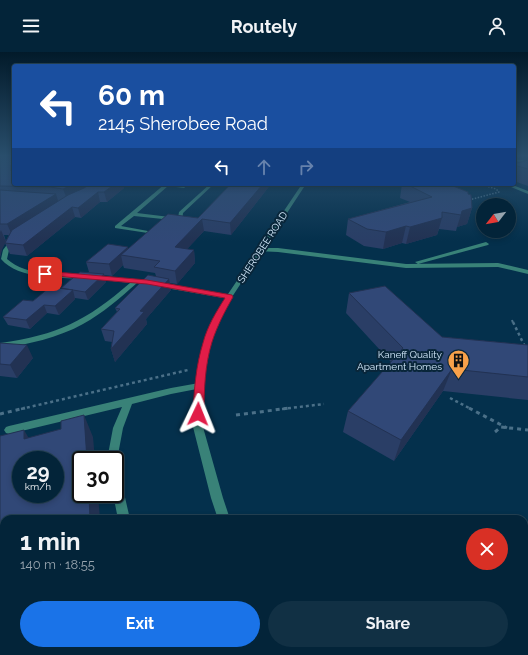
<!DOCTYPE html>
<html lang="en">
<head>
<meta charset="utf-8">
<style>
	body { margin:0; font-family:Raleway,sans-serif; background:#113044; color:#f1f3f6; height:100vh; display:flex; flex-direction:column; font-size:15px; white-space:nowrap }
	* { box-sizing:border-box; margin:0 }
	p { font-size:13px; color:#97a4ae }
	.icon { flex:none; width:22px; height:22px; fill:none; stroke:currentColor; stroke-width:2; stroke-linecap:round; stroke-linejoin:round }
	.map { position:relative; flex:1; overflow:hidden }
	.sheet { position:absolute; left:0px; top:463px; width:528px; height:140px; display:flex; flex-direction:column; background:#032439; border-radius:12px 12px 0 0; box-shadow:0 2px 6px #0003,0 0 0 1px #244153 }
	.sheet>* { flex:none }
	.guide { position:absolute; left:12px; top:12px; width:504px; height:122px; border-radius:4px; box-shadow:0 2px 6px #0003,0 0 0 1px #244153; background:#1a4fa0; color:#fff; overflow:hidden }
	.needle { width:26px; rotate:239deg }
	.tools { position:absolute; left:476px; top:146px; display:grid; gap:8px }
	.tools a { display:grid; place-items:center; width:40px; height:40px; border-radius:50%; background:#032439; box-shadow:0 2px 6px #0003,0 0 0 1px #244153; font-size:20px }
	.speed { position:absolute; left:12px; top:399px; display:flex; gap:8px; font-size:20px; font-weight:700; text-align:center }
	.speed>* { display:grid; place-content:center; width:52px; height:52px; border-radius:50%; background:#032439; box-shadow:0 2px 6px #0003,0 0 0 1px #244153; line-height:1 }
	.speed small { font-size:10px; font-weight:400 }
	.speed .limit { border:2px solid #111; border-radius:6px; background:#fff; color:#111 }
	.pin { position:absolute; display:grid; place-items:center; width:34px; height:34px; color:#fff; margin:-17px; border-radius:8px; box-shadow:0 2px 6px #0006 }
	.me { position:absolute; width:44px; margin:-22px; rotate:2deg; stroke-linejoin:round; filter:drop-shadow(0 0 3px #0008) }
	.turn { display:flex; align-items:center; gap:14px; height:84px; padding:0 20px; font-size:18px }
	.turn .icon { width:52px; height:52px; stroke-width:2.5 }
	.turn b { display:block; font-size:28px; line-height:34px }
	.lanes { display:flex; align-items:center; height:38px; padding:0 20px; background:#0003; justify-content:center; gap:20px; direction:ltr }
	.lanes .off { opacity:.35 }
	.round { display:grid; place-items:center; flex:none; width:42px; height:42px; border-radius:21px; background:#113044 }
	.summary { display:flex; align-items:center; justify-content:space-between; height:68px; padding:0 20px }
	h1 { font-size:24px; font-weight:700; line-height:30px }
	.button { display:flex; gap:8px; margin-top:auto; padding:8px 20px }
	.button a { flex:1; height:46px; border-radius:24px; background:#1a73e8; color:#fff; font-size:16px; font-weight:700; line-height:46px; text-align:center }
	.button a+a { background:#113044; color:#f1f3f6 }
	header { display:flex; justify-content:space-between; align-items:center; height:52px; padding:0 20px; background:#032439; font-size:18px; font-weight:700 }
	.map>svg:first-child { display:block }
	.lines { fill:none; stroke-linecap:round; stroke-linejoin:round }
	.path-far3 { stroke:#4b7088; stroke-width:1.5; stroke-dasharray:1.5 1.5; stroke-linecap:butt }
	.path-far2 { stroke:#4b7088; stroke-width:2; stroke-dasharray:2.5 2.5; stroke-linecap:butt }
	.path-far1 { stroke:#4b7088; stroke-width:2.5; stroke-dasharray:3 3; stroke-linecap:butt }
	.path { stroke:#4b7088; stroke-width:3; stroke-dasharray:4 4; stroke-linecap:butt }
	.service { fill:#398278; fill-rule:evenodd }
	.minor { fill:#398278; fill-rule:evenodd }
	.tertiary { fill:#398278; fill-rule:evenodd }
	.wall { fill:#2a3e66; fill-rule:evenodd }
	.shaded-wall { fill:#223253 }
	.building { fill:#314877; stroke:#223253; fill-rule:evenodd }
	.route { fill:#e11d48; stroke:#92132f }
	.labels { text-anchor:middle; stroke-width:4; stroke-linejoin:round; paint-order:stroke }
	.street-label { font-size:10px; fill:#d2e8fa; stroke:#09263a }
	.poi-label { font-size:10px; fill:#d2e8fa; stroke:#09263a; text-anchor:end }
</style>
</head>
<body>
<header><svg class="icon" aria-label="menu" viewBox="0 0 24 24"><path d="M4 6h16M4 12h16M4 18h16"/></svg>Routely<svg class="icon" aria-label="person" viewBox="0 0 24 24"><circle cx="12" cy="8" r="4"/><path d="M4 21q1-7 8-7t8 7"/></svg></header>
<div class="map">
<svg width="528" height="603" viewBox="0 0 528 603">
	<rect width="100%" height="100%" fill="#04304c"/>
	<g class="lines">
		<path class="path-far3" d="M469 148 499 140 496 137 480 132"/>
		<path class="path-far2" d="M512 268 513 271"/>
		<path class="path-far1" d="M513 270 528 301
			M450 346 471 357
			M21 357 188 318
			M282 357 324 352"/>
		<path class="path" d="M469 356 507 376
			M0 362 25 356
			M236 363 290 356
			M495 380 501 375 528 378"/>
		<path class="service" d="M165 132 183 134 185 132H189L184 136 168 134 137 161 178 166 179 160 210 132H214L183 161 182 169 134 164 121 174 148 179V181L115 176V174Z
			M504 132H510L528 139V142Z
			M12 186 17 187 9 198 7 207C27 225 59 221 84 223L87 225 84 227C59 225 19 228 1 207L3 198Z
			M486 190 489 192 488 193 418 212 415 210Z
			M259 196H278L406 212 498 211 528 218V222L498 215 406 216 278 200 257 199 256 198Z
			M96 224 147 228 229 243 232 245 229 247 137 231C120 246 103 261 83 272 58 286 28 292 0 297V291C58 283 86 269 130 231L94 227V225Z
			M199 331 202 332 203 334 202 336 171 342 132 352 123 376 117 408 115 411V408H107L113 376 122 355 9 382 6 381 4 378 6 375 9 374 171 336Z
			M115 419 119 421 120 424 130 467H118L113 442H115Z
			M33 599H51L50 603H32Z"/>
		<path class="minor" d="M302 132H306L232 245 221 267 211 291 203 334V375L223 446 230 467H218L211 446 193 375 195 334 203 291 213 267 226 245Z
			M286 599H301L302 603H287Z"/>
		<path class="tertiary" d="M514 107 528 109V111L514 109Z"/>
	</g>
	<path class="wall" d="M0 104 14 132H123L124 136 107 150H100L81 166 75 165 27 204 10 202 5 191 2 197 0 205ZM4 183H9L6 189Z
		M528 108V134L514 129V112Z
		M231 132H271L231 183 204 179 187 197 194 198 195 211 177 232 170 231 171 238 146 267 147 272 115 310 111 297 112 290 105 289 101 277 117 260 115 256 156 224 155 221 124 216 123 213 112 224 104 223 106 230 88 248 75 246V247L59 263 47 261 30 277 8 273 3 265 33 249 62 237 61 236 89 220 86 210 128 197 198 166Z
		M402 132H448L472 156 467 172 457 175 456 179 439 177 437 183 406 192 402 191 383 197 364 194 346 183 348 167 410 150 400 146Z
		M349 241 442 285 528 293V348L443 339 394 409 343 380 348 359 391 310 346 261Z
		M0 291 33 306 17 326 0 324Z"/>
	<path class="shaded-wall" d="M11 113H14V127L11 119Z
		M74 132H93L67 147 63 137Z
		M115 132H123L124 136 107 150 104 140Z
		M263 132H271L231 183 230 171Z
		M98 140 100 150 81 166 78 156Z
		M56 142 59 152 12 183 7 172Z
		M72 155 75 165 27 204 23 193Z
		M472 156 467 172 457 175 462 159Z
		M442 166 437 183 406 192 410 175Z
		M202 167 204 179 177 208 175 195Z
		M406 174 402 191 383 197 386 180Z
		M1 178 6 190 2 197 0 205V180Z
		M128 195 130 204 121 203 123 213 112 224 109 212Z
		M194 198 195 211 177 232 175 219Z
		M104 222 106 230 88 248 85 240Z
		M169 227 171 238 146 267 147 272 115 310 111 297 140 259Z
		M73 238 75 247 59 263 55 254Z
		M44 253 47 261 30 277 26 268Z
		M27 293 33 306 17 326 10 313Z
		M452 317 443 339 394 409 401 388Z
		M84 363 93 385 95 408H87Z
		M24 378 37 400 24 387Z
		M89 442H98L100 467H90Z
		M4 502V526L0 528V503Z"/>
	<path class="building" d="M0 104H14V113H11V119L14 120V132H74L63 137 50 135 0 134Z
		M528 108V117L514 113V112Z
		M90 132H115L104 140H98L78 156 72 155 23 193 5 191 12 178 68 143 84 136Z
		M231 132H263L230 171 202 167 175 195 194 198 175 219 154 215 160 209 121 203 168 162 198 166Z
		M406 132H448L468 140V142L471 143 472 156 462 159 461 163 442 160V166L410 175 406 174 386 180 367 177 348 167 432 145Z
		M0 138 56 142 7 172H0Z
		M108 192 128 195 109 212 86 210Z
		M80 220 104 222 85 240 61 236Z
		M148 223 169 227 140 259 144 260 111 297 114 279 101 277 120 257 115 256Z
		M385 234 442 285 528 293V325L452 317 401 388 348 359 403 296 349 241Z
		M50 235 73 238 55 254 44 253 26 268 3 265 23 248 33 249Z
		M0 291 27 293 10 313 0 312Z
		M84 363 87 408H81V442H89L90 467H4V502L0 503V384L24 378V387L61 377V369ZM21 408H55V442H21Z"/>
	<linearGradient id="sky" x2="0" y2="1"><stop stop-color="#021a2a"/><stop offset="0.55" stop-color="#294e6c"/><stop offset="1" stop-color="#294e6c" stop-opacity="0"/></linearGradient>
	<rect width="528" height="189" fill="url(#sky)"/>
	<path class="route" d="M45 219 147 228 232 243 233 245C225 259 217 274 212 290 205 312 204 338 204 362L202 364H195L193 362C194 338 196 313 203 291 207 275 216 260 225 246L147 232 43 223 42 222Z"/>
	<defs>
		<symbol id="building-pin" viewBox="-11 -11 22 30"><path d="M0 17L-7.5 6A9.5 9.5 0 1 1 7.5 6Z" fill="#f8a14a" stroke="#09263a"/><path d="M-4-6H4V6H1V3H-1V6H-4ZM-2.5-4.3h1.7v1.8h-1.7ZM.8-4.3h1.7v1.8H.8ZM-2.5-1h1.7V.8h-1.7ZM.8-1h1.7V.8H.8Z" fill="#111"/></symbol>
	</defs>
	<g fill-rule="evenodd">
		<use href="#building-pin" x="446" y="296" width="25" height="34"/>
	</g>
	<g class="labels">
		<g class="street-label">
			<text transform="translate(262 195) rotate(-57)" y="4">SHEROBEE ROAD</text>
		</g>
		<g class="poi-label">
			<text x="442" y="306">Kaneff Quality<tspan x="442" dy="12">Apartment Homes</tspan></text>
		</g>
	</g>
</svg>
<div class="tools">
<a><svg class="needle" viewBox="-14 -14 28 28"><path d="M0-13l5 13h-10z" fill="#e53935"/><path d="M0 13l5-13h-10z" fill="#97a4ae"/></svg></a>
</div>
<div class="speed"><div>29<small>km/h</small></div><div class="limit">30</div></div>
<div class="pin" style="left:45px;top:222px;background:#d93025"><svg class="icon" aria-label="arrive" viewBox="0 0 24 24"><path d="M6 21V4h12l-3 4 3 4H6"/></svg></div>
<svg class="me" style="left:198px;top:362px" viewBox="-20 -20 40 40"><path d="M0-17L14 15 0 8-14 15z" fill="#e11d48" stroke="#fff" stroke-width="4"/></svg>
<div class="guide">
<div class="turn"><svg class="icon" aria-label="left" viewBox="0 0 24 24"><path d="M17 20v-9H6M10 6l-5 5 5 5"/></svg><div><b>60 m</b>2145 Sherobee Road</div></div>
<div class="lanes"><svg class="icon" aria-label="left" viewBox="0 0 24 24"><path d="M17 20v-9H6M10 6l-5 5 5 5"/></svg><svg class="icon off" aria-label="ahead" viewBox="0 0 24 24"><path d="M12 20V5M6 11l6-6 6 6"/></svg><svg class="icon off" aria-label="right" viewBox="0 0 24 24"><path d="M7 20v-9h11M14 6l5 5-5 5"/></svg></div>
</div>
<section class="sheet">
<div class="summary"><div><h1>1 min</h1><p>140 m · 18:55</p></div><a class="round" style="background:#d93025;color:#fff"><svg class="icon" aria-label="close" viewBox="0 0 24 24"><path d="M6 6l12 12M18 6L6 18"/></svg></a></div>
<div class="button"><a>Exit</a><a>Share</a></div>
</section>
</div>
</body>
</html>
